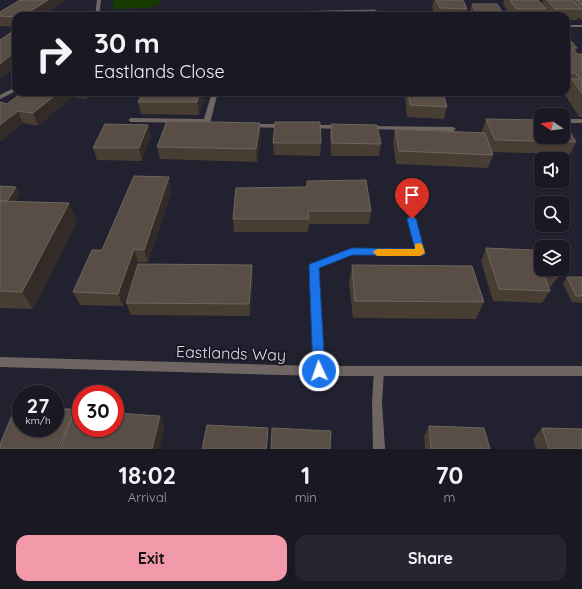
<!DOCTYPE html>
<html lang="en">
<head>
<meta charset="utf-8">
<style>
	body { margin:0; font-family:Quicksand,sans-serif; background:#272630; color:#f1f3f6; height:100vh; display:flex; flex-direction:column; font-size:15px; white-space:nowrap }
	* { box-sizing:border-box; margin:0 }
	p { font-size:13px; color:#9fa0a6 }
	.icon { flex:none; width:22px; height:22px; fill:none; stroke:currentColor; stroke-width:2; stroke-linecap:round; stroke-linejoin:round }
	.map { position:relative; height:449px; overflow:hidden }
	.details { display:flex; flex-direction:column; background:#1a1923; flex:1 }
	.details>* { flex:none }
	.banner { position:absolute; left:12px; top:12px; width:558px; height:84px; border-radius:12px; box-shadow:0 1px 3px #0004,0 0 0 1px #383841; background:#1a1923; color:#f1f3f6; overflow:hidden }
	.needle { width:26px; rotate:283deg }
	.tools { position:absolute; left:534px; top:108px; display:grid; gap:8px }
	.tools a { display:grid; place-items:center; width:36px; height:36px; border-radius:8px; background:#1a1923; box-shadow:0 1px 3px #0004,0 0 0 1px #383841; font-size:20px }
	.speed { position:absolute; left:12px; top:385px; display:flex; gap:8px; font-size:20px; font-weight:700; text-align:center }
	.speed>* { display:grid; place-content:center; width:52px; height:52px; border-radius:50%; background:#1a1923; box-shadow:0 1px 3px #0004,0 0 0 1px #383841; line-height:1 }
	.speed small { font-size:10px; font-weight:400 }
	.speed .limit { border:6px solid #d22; background:#fff; color:#111 }
	.pin { position:absolute; display:grid; place-items:center; width:34px; height:34px; color:#fff; margin:-41px -17px; border-radius:50% 50% 50% 0; rotate:-45deg; box-shadow:0 0 4px #0007 }
	.pin .icon { rotate:45deg }
	.me { position:absolute; width:44px; margin:-22px; rotate:357deg; stroke-linejoin:round; filter:drop-shadow(0 0 3px #0008) }
	.turn { display:flex; align-items:center; gap:14px; height:84px; padding:0 16px; font-size:18px }
	.turn .icon { width:52px; height:52px; stroke-width:2.5 }
	.turn b { display:block; font-size:28px; line-height:34px }
	.eta { display:flex; justify-content:space-evenly; align-items:center; height:68px; text-align:center }
	.eta b { font-size:24px; font-weight:700; line-height:28px }
	.cta { display:flex; gap:8px; margin-top:auto; padding:8px 16px }
	.cta a { flex:1; height:46px; border-radius:12px; background:#f39aaa; color:#111; font-size:16px; font-weight:700; line-height:46px; text-align:center }
	.cta a+a { background:#272630; color:#f1f3f6 }
	.map>svg:first-child { display:block }
	.green { fill:#163900 }
	.lines { fill:none; stroke-linecap:round; stroke-linejoin:round }
	.service { fill:#6f6663; fill-rule:evenodd }
	.minor { fill:#6f6663; fill-rule:evenodd }
	.wall { fill:#473d32 }
	.shaded-wall { fill:#322b28 }
	.building { fill:#584e45; stroke:#6d655f }
	.route { fill:#1a73e8; stroke:#114b97 }
	.slow { fill:#f59e0b }
	.labels { text-anchor:middle; stroke-width:4; stroke-linejoin:round; paint-order:stroke }
	.near-street-label { font-size:16px; fill:#dfdee8; stroke:#191725 }
</style>
</head>
<body>
<div class="map">
<svg width="582" height="449" viewBox="0 0 582 449">
	<rect width="100%" height="100%" fill="#22212f"/>
	<path class="green" d="M113 0H160L159 5 147 8 113 9Z"/>
	<g class="lines">
		<path class="service" d="M379 366 383 368 384 371 382 402 385 449H373L372 402 374 371 375 368Z"/>
		<path class="minor" d="M97 0H101L99 16H95Z
			M566 25H582V27H566Z
			M16 87V91L0 99V95Z
			M212 92H218L210 123 216 124V126H204L203 123 131 122 128 120 131 118 204 119Z
			M563 119H582V123H563Z
			M250 124H284L287 126 284 128 248 127 247 126Z
			M310 125H340L343 127 340 129 308 128 307 127Z
			M368 126 453 127 456 129 453 131 366 129V127Z
			M412 216 416 219 425 253 424 255H352L318 268 324 366H582V376H319L0 367V357L314 366 310 266 311 264 352 249 416 250 408 219Z"/>
	</g>
	<path class="wall" d="M434 0H463L467 9 466 16H436L432 7Z
		M504 0H538L542 4 543 0H582V20H581L578 17 577 20H566V16H511L503 4Z
		M472 4 503 13 502 16H474L470 10Z
		M0 12 16 16V27L0 26Z
		M566 35 577 48 575 52 577 54H582V117H579L565 95 568 89H566Z
		M23 92H94L86 99 72 97 38 126 23 123 0 142V102L7 104Z
		M143 92H206L199 115 141 114 138 102Z
		M405 92H443L447 107 444 119 407 117 405 96Z
		M486 119 576 142 570 154 492 152 493 155 488 168 396 164 393 142 395 129 482 133V131Z
		M331 124 381 144 379 156H331L330 136Z
		M148 125 151 137 142 161 97 160 93 148Z
		M261 136 257 162 160 159 157 147Z
		M273 143H321L320 156 274 155Z
		M0 186 16 187 20 194 15 202 77 221 33 309 0 308Z
		M236 188 371 211 369 224H309L308 232H234L233 219Z
		M172 190 148 262H138L123 306 80 305 73 292 102 250Z
		M486 248 538 261 558 277 549 289 550 291 542 303 493 301 481 261Z
		M352 265 484 302 476 319 353 318 349 282Z
		M567 277H582V303L572 302 563 284Z
		M253 278 250 316 131 315 126 303Z
		M429 426 490 449H425L424 436Z
		M542 428 582 449H536L533 439Z"/>
	<path class="shaded-wall" d="M48 0H67L43 16H23Z
		M16 51V66L0 79V64Z
		M59 92H70L72 97 38 126 33 113Z
		M84 92H94L86 99Z
		M200 92H206L199 115 197 102Z
		M18 111 23 123 0 142V125Z
		M260 123 261 136 257 162 256 149Z
		M148 125 151 137 142 161 139 148Z
		M169 177 172 190 148 262 144 250Z
		M16 187 20 194 0 225V212Z
		M69 203 77 221 33 309 22 292Z
		M134 249 138 262 123 306 118 294Z
		M252 265 253 278 250 316 249 304Z
		M74 412 71 449H58Z
		M160 416 165 427 160 449H152Z
		M268 428 269 438 268 449H266Z"/>
	<path class="building" d="M20 0H48L23 16H16V17L0 16V12Z
		M436 0H463L467 9 440 8Z
		M510 0H538L546 9H516Z
		M547 0H573L582 9H555Z
		M576 0H582V6Z
		M472 4H497L503 13H477Z
		M374 10 386 16H202L203 14Z
		M523 14 549 15 550 16H524Z
		M16 29V51L0 64V40Z
		M566 35 577 48H572L577 54H582V93L572 79H580L575 73H567L566 72Z
		M23 92H59L33 113 18 111 0 125V102L7 104Z
		M143 92H200L197 102H138Z
		M408 92H443L447 107 410 105Z
		M486 119 541 120V137H563V121L576 142 495 140Z
		M167 121 260 123 256 149 157 147Z
		M275 122H320L321 143H273Z
		M105 124 148 125 139 148H93Z
		M331 124 377 125 381 144 332 143Z
		M395 129 485 133 493 155 399 151Z
		M134 176 169 177 144 250 134 249 118 294 73 292 92 250H102Z
		M366 180 371 211H308L309 219H233L236 188 307 187V181Z
		M0 186 16 187 7 201H0Z
		M0 201 69 203 22 292 0 291Z
		M486 248 533 250 538 261H541V269H554L558 277 544 276 550 291 499 289Z
		M138 264 252 265 249 304 126 303Z
		M352 265 472 266 484 302 355 301Z
		M567 277H582V296H576Z
		M16 406H21V428H55V408L81 410V428H115V413L160 416 152 449H60L74 412 58 449H0V444Z
		M207 425 268 428 266 449H202Z
		M429 426 484 428 490 449H431Z
		M272 428 331 431 330 449H271Z
		M542 428 582 429V449H549Z"/>
	<path class="route" d="M412 215 416 219 425 253 424 255H352L319 268 325 371 323 375 319 376 315 375 313 371 309 266 310 264 352 248 415 249 407 219Z"/>
	<path class="slow" d="M419 243 422 244 425 253 420 256H377L373 252 377 249H415V244Z"/>
	<g class="labels">
		<g class="near-street-label">
			<text transform="translate(231 353) rotate(2)" y="6">Eastlands Way</text>
		</g>
	</g>
</svg>
<div class="tools">
<a><svg class="needle" viewBox="-14 -14 28 28"><path d="M0-13l5 13h-10z" fill="#e53935"/><path d="M0 13l5-13h-10z" fill="#9fa0a6"/></svg></a>
<a><svg class="icon" aria-label="sound" viewBox="0 0 24 24"><path d="M4 9h4l5-4v14l-5-4H4zM17 9q2 3 0 6"/></svg></a>
<a><svg class="icon" aria-label="search" viewBox="0 0 24 24"><circle cx="10" cy="10" r="6"/><path d="M15 15l6 6"/></svg></a>
<a><svg class="icon" aria-label="layers" viewBox="0 0 24 24"><path d="M12 4l9 5-9 5-9-5zM3 14l9 5 9-5"/></svg></a>
</div>
<div class="speed"><div>27<small>km/h</small></div><div class="limit">30</div></div>
<div class="pin" style="left:412px;top:219px;background:#d93025"><svg class="icon" aria-label="arrive" viewBox="0 0 24 24"><path d="M6 21V4h12l-3 4 3 4H6"/></svg></div>
<svg class="me" style="left:319px;top:371px" viewBox="-20 -20 40 40"><circle r="17" fill="#1a73e8" stroke="#fff" stroke-width="3"/><path d="M0-11L8 9 0 5-8 9z" fill="#fff"/></svg>
<div class="banner">
<div class="turn"><svg class="icon" aria-label="right" viewBox="0 0 24 24"><path d="M7 20v-9h11M14 6l5 5-5 5"/></svg><div><b>30 m</b>Eastlands Close</div></div>
</div>
</div>
<section class="details">
<div class="eta">
<div><b>18:02</b><p>Arrival</p></div>
<div><b>1</b><p>min</p></div>
<div><b>70</b><p>m</p></div>
</div>
<div class="cta"><a>Exit</a><a>Share</a></div>
</section>
</body>
</html>
